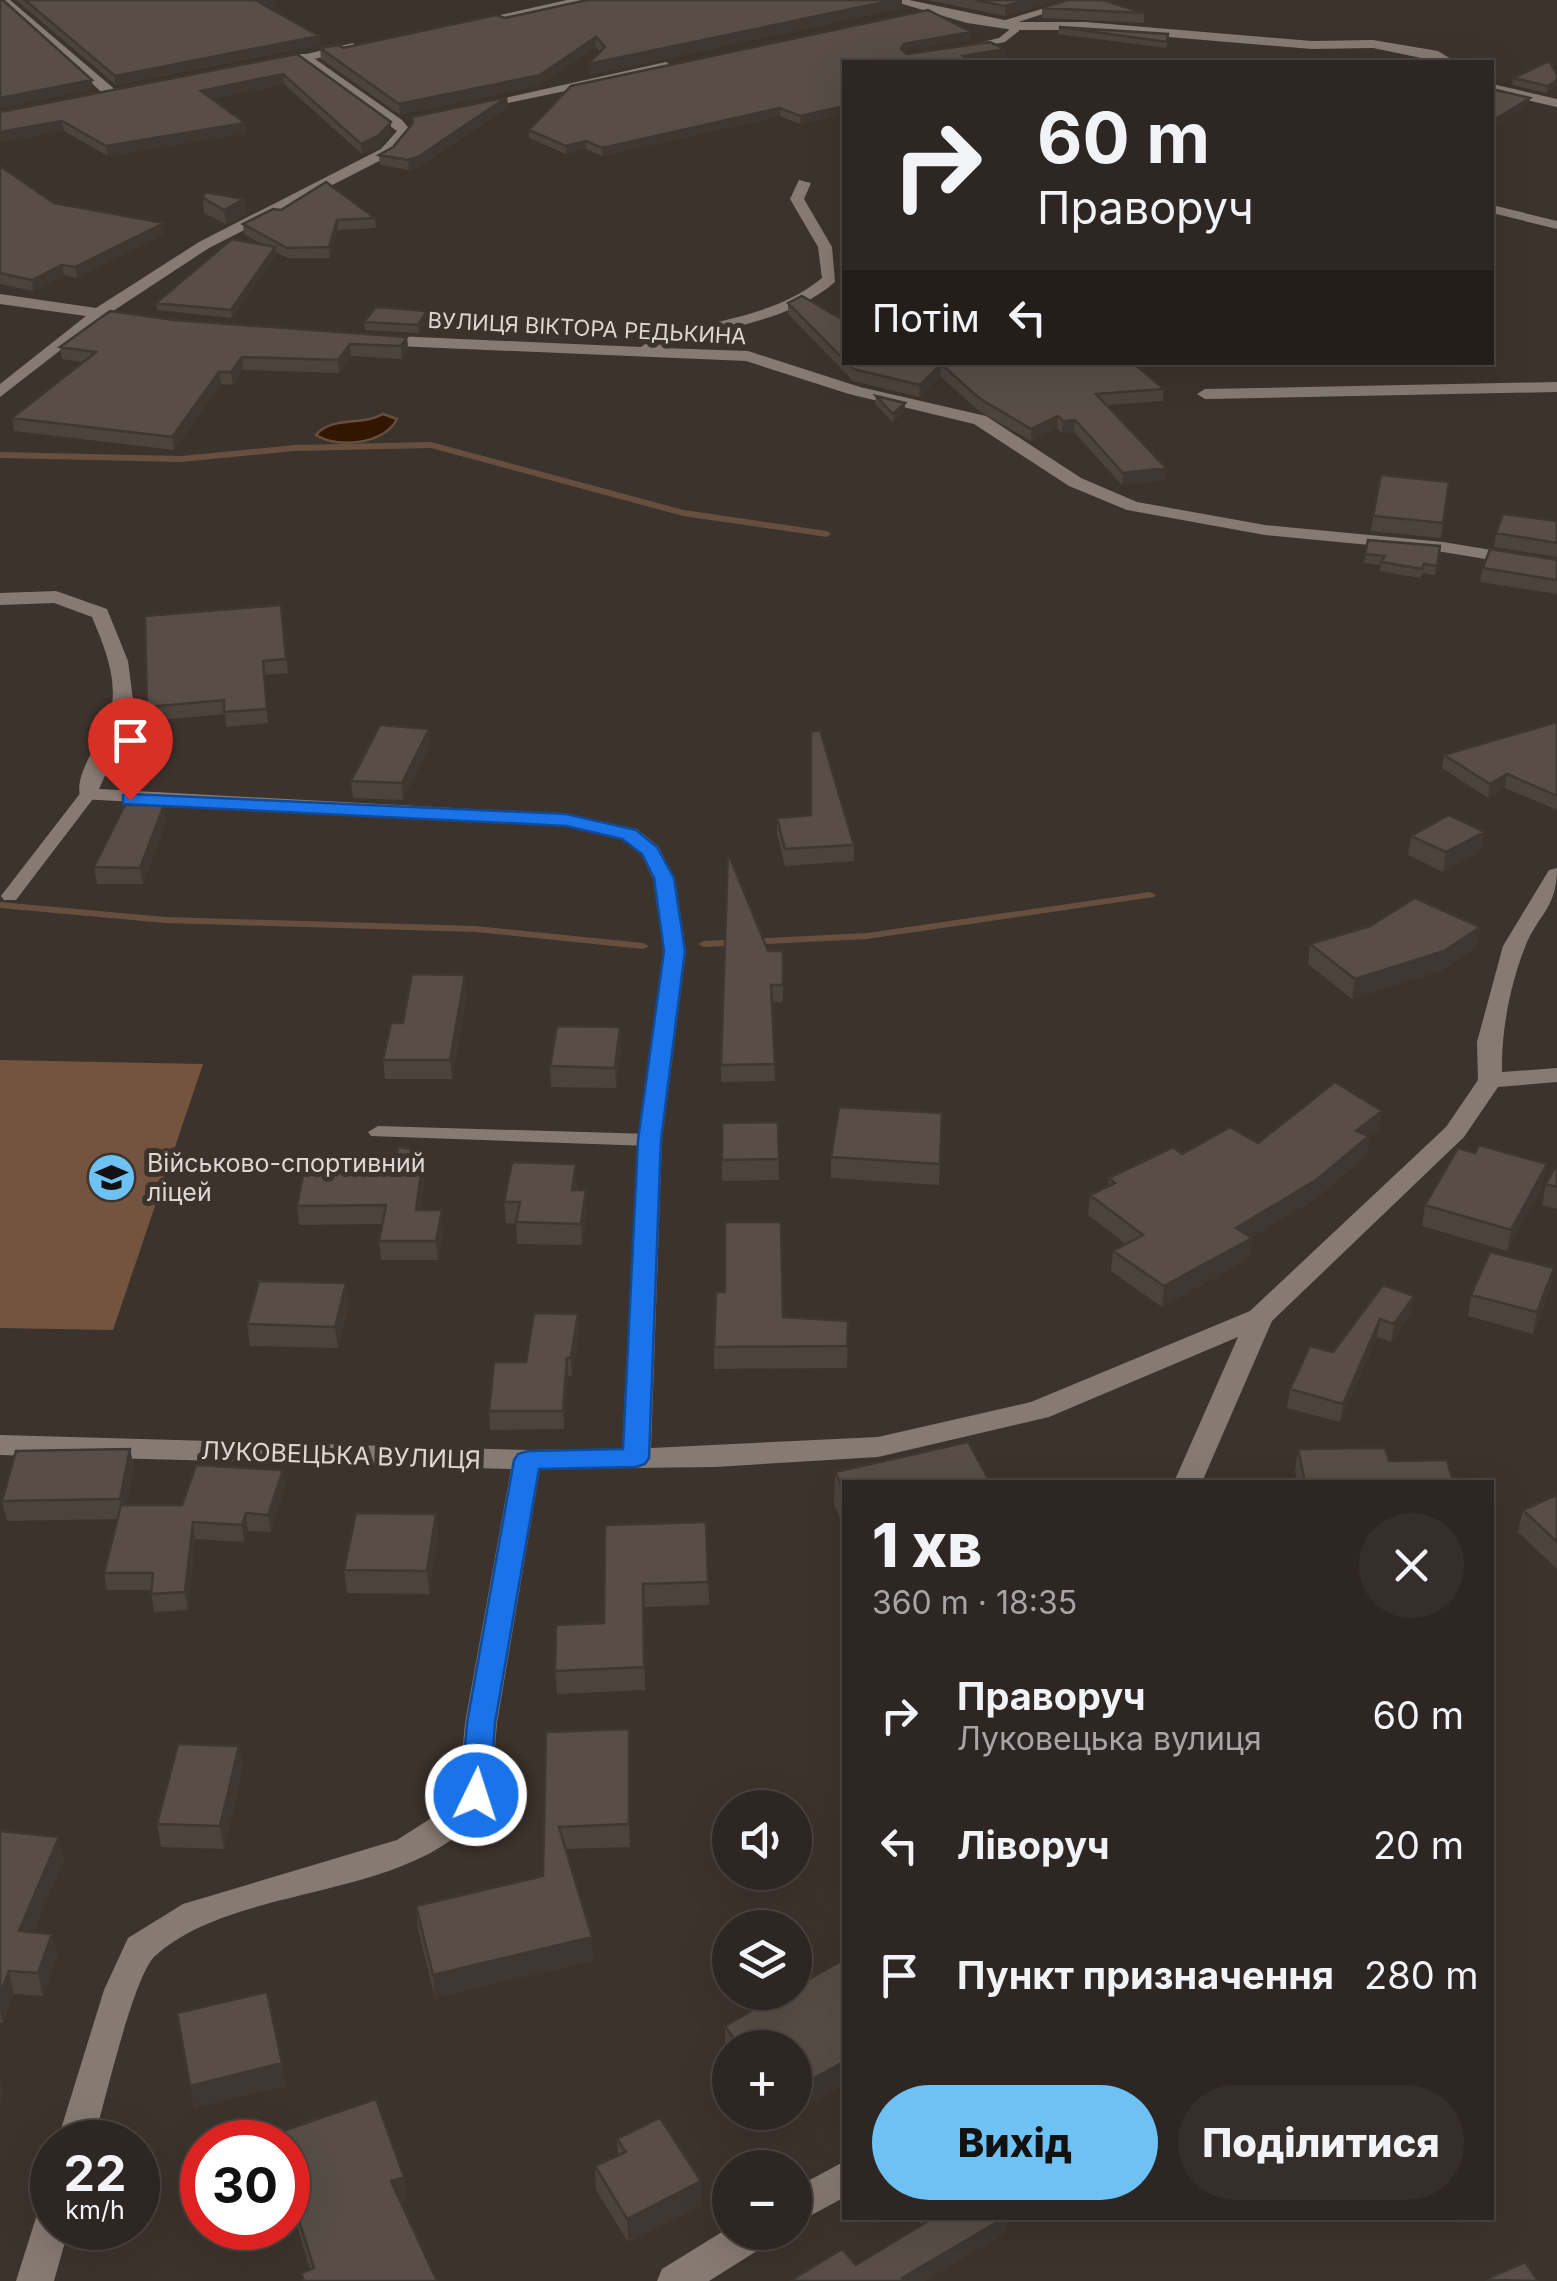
<!DOCTYPE html>
<html lang="uk">
<head>
<meta charset="utf-8">
<style>
	body { margin:0; font-family:Inter,sans-serif; background:#362e2a; color:#f1f3f6; height:100vh; display:flex; flex-direction:column; font-size:38px; white-space:nowrap }
	* { box-sizing:border-box; margin:0 }
	p { font-size:32px; color:#a7a5a5 }
	.icon { flex:none; width:55px; height:55px; fill:none; stroke:currentColor; stroke-width:2; stroke-linecap:round; stroke-linejoin:round }
	.map { position:relative; flex:1; overflow:hidden }
	.panel { position:absolute; left:842px; top:1480px; width:652px; height:740px; display:flex; flex-direction:column; background:#2e2622; border-radius:0px; box-shadow:0 10px 40px #0002,0 0 0 2px #494340 }
	.panel>* { flex:none }
	.top-card { position:absolute; left:842px; top:60px; width:652px; height:305px; border-radius:0px; box-shadow:0 10px 40px #0002,0 0 0 2px #494340; background:#2e2622; color:#f1f3f6; overflow:hidden }
	.fabs { position:absolute; left:712px; top:1790px; display:grid; gap:20px }
	.fabs a { display:grid; place-items:center; width:100px; height:100px; border-radius:50%; background:#2e2622; box-shadow:0 10px 40px #0002,0 0 0 2px #494340; font-size:50px }
	.speed { position:absolute; left:30px; top:2120px; display:flex; gap:20px; font-size:50px; font-weight:700; text-align:center }
	.speed>* { display:grid; place-content:center; width:130px; height:130px; border-radius:50%; background:#2e2622; box-shadow:0 10px 40px #0002,0 0 0 2px #494340; line-height:1 }
	.speed small { font-size:25px; font-weight:400 }
	.speed .limit { border:15px solid #d22; background:#fff; color:#111 }
	.pin { position:absolute; display:grid; place-items:center; width:85px; height:85px; color:#fff; margin:-102px -42px; border-radius:50% 50% 50% 0; rotate:-45deg; box-shadow:0 0 10px #0007 }
	.pin .icon { rotate:45deg }
	.me { position:absolute; width:110px; margin:-55px; rotate:4deg; stroke-linejoin:round; filter:drop-shadow(0 0 8px #0008) }
	.turn { display:flex; align-items:center; gap:35px; height:210px; padding:0 30px; font-size:45px }
	.turn .icon { width:130px; height:130px; stroke-width:2.5 }
	.turn b { display:block; font-size:70px; line-height:85px }
	.then { display:flex; align-items:center; height:95px; padding:0 30px; background:#0003; gap:20px; font-size:38px }
	.round { display:grid; place-items:center; flex:none; width:105px; height:105px; border-radius:52px; background:#362e2a }
	.headline { display:flex; align-items:center; justify-content:space-between; height:170px; padding:0 30px }
	h1 { font-size:60px; font-weight:800; line-height:75px }
	.button { display:flex; gap:20px; margin-top:auto; padding:20px 30px }
	.button a { flex:1; height:115px; border-radius:60px; background:#6ec2f3; color:#111; font-size:40px; font-weight:800; line-height:115px; text-align:center }
	.button a+a { background:#362e2a; color:#f1f3f6 }
	ul { padding:0; list-style:none }
	li { display:flex; align-items:center; gap:30px; height:130px; padding:0 30px }
	li div { flex:1 }
	li b { display:block; font-size:38px }
	li em { font-style:normal }
	.map>svg:first-child { display:block }
	.green { fill:#74543e }
	.water { fill:#331500; stroke:#664f3f; stroke-width:2.5 }
	.lines { fill:none; stroke-linecap:round; stroke-linejoin:round }
	.stream { fill:#664f3f; fill-rule:evenodd }
	.lane { fill:#867b73; fill-rule:evenodd }
	.street { fill:#867b73; fill-rule:evenodd }
	.secondary { fill:#867b73; fill-rule:evenodd }
	.wall { fill:#4c433d }
	.shaded-wall { fill:#3e3732 }
	.building { fill:#584e47; stroke:#3e3732; stroke-width:2.5 }
	.route { fill:#1a73e8; stroke:#114b97; stroke-width:2.5 }
	.labels { text-anchor:middle; stroke-width:10; stroke-linejoin:round; paint-order:stroke }
	.far-street-label { font-size:22px; fill:#ddd7d3; stroke:#3d332d }
	.poi-label { font-size:25px; fill:#ddd7d3; stroke:#3d332d; text-anchor:start }
	.street-label { font-size:25px; fill:#ddd7d3; stroke:#3d332d }
</style>
</head>
<body>
<div class="map">
<svg width="1557" height="2281" viewBox="0 0 1557 2281">
	<rect width="100%" height="100%" fill="#3d332d"/>
	<path class="green" d="M0 1060 203 1064 113 1330 0 1328Z"/>
	<path class="water" d="M383 414 397 419C385 444 338 449 316 435 331 416 363 426 383 414Z"/>
	<g class="lines">
		<path class="stream" d="M431 442 684 510 827 531 831 534 827 537 683 516 431 448 295 451 181 462 0 458V452L181 456 295 445Z
			M1150 892 1156 895 1154 897 867 939 704 947 698 944 704 941 867 933Z
			M0 902 165 917 476 926 643 943 649 946 643 949 476 932 165 923 0 908Z"/>
		<path class="lane" d="M1071 0H1086L1015 23 1019 31 1005 42 966 50 961 47 999 38 1009 30 1010 25 1002 27 999 22Z
			M88 790 96 795 16 900H4L1 896 4 892 82 791Z
			M378 1126 650 1134 660 1140 650 1146 371 1136 368 1132Z"/>
		<path class="street" d="M0 0H10L118 92V98H108Z
			M889 0H909L1014 22H1085L1312 41 1373 40 1438 51 1456 62H1441L1373 48 1312 49 1085 30H1014L967 23Z
			M300 54H308L402 120 411 131 409 134 391 155 209 248 113 311 144 316V322L102 318 0 397V384L86 316 0 304V294L96 308 199 242 381 149 397 131 300 60Z
			M666 62 672 66 670 69 475 110 469 106Z
			M1492 84 1557 99V107L1492 92Z
			M799 180 811 183 804 199 832 247 835 282C786 324 721 326 662 348L748 351 860 387 986 416 1081 478 1137 502 1265 525 1443 542 1557 561V571L1443 552 1265 535 1127 510 1069 486 974 424 849 394 746 361 373 345 365 340 373 335 641 347C657 335 681 331 700 326 743 316 787 307 822 278L818 247 790 199Z
			M1492 205 1557 221V229L1492 213Z
			M1557 382V392L1205 399 1197 394 1205 389Z
			M56 591 107 609 128 661 133 700 128 724 99 789 566 814 637 829 658 846 675 879 686 951 662 1140 651 1448 878 1437 1031 1402 1250 1311 1446 1127 1478 1080 1477 1042 1503 946 1549 870 1557 868C1557 909 1538 914 1525 947 1510 985 1501 1032 1502 1072L1557 1068V1082L1498 1087 1464 1137 1272 1321 1202 1482H1174L1238 1337 1049 1417 878 1457 715 1467 540 1469 497 1723 491 1795C433 1904 241 1878 155 1956 133 1976 104 2107 93 2142H57L104 1990 128 1938 183 1904 397 1840 436 1815 459 1791 465 1723 511 1469 0 1455V1435L527 1450 622 1449 638 1140 664 951 653 879 641 854 622 839 566 826 81 799C71 773 106 737 111 710 118 678 104 646 92 617L54 603 0 605V593Z
			M845 2161V2197L795 2224V2188Z
			M52 2203V2228H69L54 2281H16L39 2208Z
			M730 2227V2232H774L768 2244 709 2281H657L662 2269Z"/>
		<path class="secondary" d="M567 0H590L471 27 465 23Z
			M353 43 357 50 270 68 264 64Z"/>
	</g>
	<path class="wall" d="M16 0H276V7L269 8 319 36 320 45 116 85Z
		M927 0H1058L1005 16Z
		M1105 1 1144 13V23L1042 18V8Z
		M902 8 589 75 588 64 600 52 596 47 540 85 400 115 321 59 320 48Z
		M1059 27 1168 41 1166 48 1058 34Z
		M971 32V39L904 51 907 54 1005 57 972 62H845V114L800 124 780 116 602 156 586 149 566 154 529 138V130Z
		M297 54 391 122V132L379 146 362 154 284 84 211 99 245 123 246 133 108 156 64 131 0 112Z
		M1557 75 1547 93 1512 85 1513 78Z
		M507 97 508 107 419 167 409 170 380 165 379 155Z
		M0 166 54 203 165 234 77 278 64 275 33 291 0 284Z
		M203 198 244 199 246 214 226 224 204 213Z
		M281 210 375 218 376 228 338 230 330 258H288L276 252V255L232 318 157 310 156 303 263 245 244 234 243 224Z
		M788 303 845 321V362H1132L1164 389 1163 401 1107 405 1165 480 1122 485 1074 432 1062 433 1057 428 1031 441 979 411 940 376 919 397 853 381 788 314Z
		M428 318 419 333 365 330 364 322Z
		M174 320 407 337 408 350 402 359 351 356 339 373 243 370 233 385 221 384 174 450 14 431 12 418 82 362 62 359 60 347Z
		M876 396 905 403V411L893 422 875 404Z
		M1449 482 1441 538 1371 531 1373 516Z
		M1557 521V557L1494 547 1496 533Z
		M1368 540 1440 546 1435 575 1423 573 1420 578 1380 571 1381 565 1364 563Z
		M1557 560V594L1480 582 1483 568Z
		M281 605 288 673 264 675 268 723 226 727 225 714 149 721 147 707Z
		M1557 722V810L1505 788 1488 798 1442 768 1444 755Z
		M429 729 430 745 403 800 353 798 351 781Z
		M777 818 854 845V861L785 866 777 834Z
		M166 822 143 884H97L94 867Z
		M1484 832 1481 851 1443 872 1408 855 1411 836Z
		M1480 927 1476 947 1440 971 1352 999 1308 964 1310 944Z
		M768 951H783V1002H772L775 1081 721 1082V1065Z
		M467 994 452 1079H385L383 1060 403 1023Z
		M620 1027 621 1048 616 1088 551 1087 550 1066Z
		M1382 1111 1379 1130 1369 1138 1366 1156 1314 1200 1251 1237 1252 1238 1250 1258 1162 1307 1111 1271 1113 1251 1126 1244 1088 1215 1090 1195 1108 1187 1109 1178 1182 1154 1258 1143Z
		M942 1113 939 1185 831 1178V1157Z
		M778 1122 779 1180 722 1181V1123Z
		M424 1151 426 1170 420 1210 444 1229 438 1260H381L379 1241 382 1224 299 1225 297 1206Z
		M1557 1164V1209L1542 1205 1546 1184Z
		M577 1185V1190L587 1212 582 1245 517 1244 516 1224 506 1223 504 1202Z
		M1543 1185 1507 1251 1422 1226 1425 1205Z
		M1554 1268 1550 1290 1533 1334 1468 1316 1471 1295Z
		M346 1283 349 1305 338 1348 250 1346 247 1324Z
		M1383 1285 1414 1296 1411 1314 1391 1342 1377 1337 1340 1422 1287 1408 1290 1389 1333 1352Z
		M578 1314 579 1333 572 1376H568L564 1429 490 1430 489 1411 526 1362Z
		M783 1317 848 1321 847 1368 714 1369V1347Z
		M130 1449 134 1468 126 1505H182L283 1470 285 1487 271 1532 248 1531 244 1542 195 1539 188 1610 154 1612 151 1590H107L104 1573 117 1519 7 1521 2 1501Z
		M1298 1449 1389 1461 1453 1482H1297L1295 1471Z
		M835 1472 845 1482V1527L834 1505Z
		M1557 1495V1569L1518 1532 1523 1510Z
		M436 1514 438 1536 429 1594 347 1593 344 1570Z
		M706 1522 709 1605 644 1607 645 1690 557 1694 555 1671Z
		M629 1729 630 1847 566 1849 594 1960 435 1998 418 1929 416 1906 543 1876 546 1732Z
		M239 1746 243 1768 224 1849 161 1847 157 1824Z
		M0 1831 64 1860 33 1933 52 1934 57 1957 43 1996 14 1994 3 2023H0Z
		M845 1959V2084L805 2107 795 2093V2048H730V2055L725 2049V2026Z
		M376 2099 404 2177 407 2200 401 2202 437 2281H303L301 2273 310 2269 288 2197V2142H273L271 2135Z
		M617 2139 702 2205 628 2242 596 2190 595 2166 618 2156Z
		M918 2218H1008L1006 2232 925 2281H790L856 2265 921 2225Z"/>
	<path class="shaded-wall" d="M263 0H276V7L257 10V1Z
		M894 0H902V8L589 75 588 64Z
		M1026 0H1058L1005 16V6Z
		M971 32V39L903 51 901 49 904 44Z
		M319 36 320 45 116 85 115 76Z
		M596 37V47L540 85 400 115 399 104Z
		M1005 49V57L967 62 963 56Z
		M283 74 284 84 202 101 201 91Z
		M92 80 93 90 0 108V98Z
		M1557 80V86L1547 93 1548 86Z
		M507 97 508 107 419 167 409 170 408 160Z
		M1530 98 1529 104 1492 128V121Z
		M845 106V114L800 124V116Z
		M780 108V116L602 156V148Z
		M62 121 64 131 0 143V132Z
		M391 122V132L379 146 362 154 361 144Z
		M245 123 246 133 108 156 106 146Z
		M586 141V149L566 154V146Z
		M244 199 246 214 226 224 224 210Z
		M337 220 338 230 330 258 329 247Z
		M164 223 165 234 77 278 75 267Z
		M275 247 276 255 232 318 231 310Z
		M62 265 64 275 33 291 32 280Z
		M427 311 428 318 419 333 418 325Z
		M407 337 408 350 402 359 401 346Z
		M350 344 351 356 339 373 338 360Z
		M242 357 243 370 233 385 231 372Z
		M941 364 940 376 919 397 920 385Z
		M219 372 221 384 174 450 172 437Z
		M905 403V411L893 422V414Z
		M1058 416 1057 428 1031 441V429Z
		M1075 420 1074 432 1062 433 1063 421Z
		M1166 468 1165 480 1122 485 1123 473Z
		M429 729 430 745 403 800 402 783Z
		M1507 774 1505 788 1488 798 1490 784Z
		M164 805 166 822 143 884 140 868Z
		M1484 832 1481 851 1443 872 1446 852Z
		M1480 927 1476 947 1440 971 1352 999 1355 979Z
		M465 975 467 994 452 1079 450 1060Z
		M620 1027 621 1048 616 1088 615 1068Z
		M1382 1111 1379 1130 1369 1138 1366 1156 1314 1200 1234 1248 1236 1228Z
		M424 1151 426 1170 417 1229 416 1210Z
		M576 1164 577 1185 573 1211 572 1190Z
		M1547 1164 1543 1185 1507 1251 1511 1230Z
		M586 1190 587 1212 582 1245 581 1224Z
		M442 1210 444 1229 438 1260 436 1241Z
		M1252 1238 1250 1258 1162 1307 1164 1286Z
		M1554 1268 1550 1290 1533 1334 1537 1312Z
		M346 1283 349 1305 338 1348 335 1327Z
		M1414 1296 1411 1314 1391 1342 1394 1324Z
		M578 1314 579 1333 572 1376 571 1358Z
		M1380 1319 1377 1337 1340 1422 1343 1404Z
		M567 1358 568 1376 564 1429 563 1411Z
		M130 1449 134 1468 124 1519 120 1499Z
		M283 1470 285 1487 271 1532 268 1515Z
		M246 1513 248 1531 244 1542 242 1525Z
		M436 1514 438 1536 429 1594 427 1571Z
		M193 1522 195 1539 188 1610 185 1592Z
		M629 1729 630 1752V1847L629 1824Z
		M239 1746 243 1768 224 1849 220 1826Z
		M59 1837 64 1860 24 1955 19 1931Z
		M52 1934 57 1957 43 1996 38 1973Z
		M592 1937 594 1960 435 1998 433 1975Z
		M9 1971 14 1994 3 2023 0 2010V1994Z
		M845 2061V2084L805 2107V2083Z
		M282 2063 286 2086 194 2109 190 2086Z
		M0 2079 4 2096 0 2107Z
		M404 2177 407 2200 394 2204 391 2181Z
		M701 2181 702 2205 628 2242 627 2219Z
		M1004 2218H1008L1006 2232 925 2281H902V2278Z"/>
	<path class="building" d="M0 0H3L92 80 0 98Z
		M25 0H263L257 1 319 36 115 76Z
		M587 0H894L588 64 605 47 596 37 540 75 399 104 320 48 338 45 343 48 496 15 505 18Z
		M975 0H1026L1005 6Z
		M1068 0H1103L1144 13 1042 8Z
		M928 10 971 32 904 44 901 49 907 54 990 42 1005 49 963 56 974 62H845V106L800 116 780 108 602 148 586 141 566 146 529 130 571 86Z
		M1059 27 1168 34 1167 42Z
		M297 54 391 122 378 136 361 144 283 74 201 91 245 123 106 146 62 121 0 132V112Z
		M1549 61 1557 75V80L1548 86 1513 78Z
		M1492 89 1530 98 1492 121Z
		M507 97 418 157 408 160 379 155 393 147 413 123 412 117Z
		M0 166 54 203 164 223 75 267 62 265 32 280 0 273Z
		M326 182 375 218 337 220 329 247 287 248 243 224 273 209 281 210Z
		M205 192 244 199 224 210 203 198Z
		M232 239 275 247 231 310 156 303Z
		M802 296 845 321V361L788 303Z
		M376 307 427 311 418 325 364 322Z
		M110 311 174 320 407 337 401 346 350 344 338 360 242 357 231 372H219L172 437 12 418 96 352 60 347Z
		M847 362H1132L1164 389 1096 394 1166 468 1123 473 1075 420 1063 421 1058 416 1031 429 979 398 941 364 920 385 853 369Z
		M876 396 905 403 893 414Z
		M1381 475 1449 482 1443 523 1373 516Z
		M1503 514 1557 521V543L1496 533Z
		M1368 540 1440 546 1437 566 1424 564 1422 569 1381 562 1385 556 1365 554Z
		M1490 549 1557 560V580L1483 568Z
		M281 605 286 659 263 661 267 709 224 712V700L147 707 145 616Z
		M1557 722V796L1507 774 1490 784 1444 755Z
		M380 725 429 729 402 783 351 781Z
		M820 730 854 845 785 849 777 818 811 815V732Z
		M125 805H164L140 868 94 867Z
		M1449 815 1484 832 1446 852 1411 836Z
		M728 853 768 951H783V985H771L775 1064 721 1065Z
		M1415 898 1480 927 1444 951 1355 979 1310 944 1370 926Z
		M412 974 465 975 450 1060H383L391 1023H403Z
		M557 1026 620 1027 615 1068 550 1066Z
		M1335 1082 1382 1111 1356 1131 1369 1136 1316 1180 1236 1228 1252 1238 1164 1286 1113 1251 1143 1235 1090 1195 1115 1183 1109 1178 1173 1147 1182 1154 1230 1127 1258 1143Z
		M839 1107 942 1113 940 1164 831 1157Z
		M778 1122 779 1159 722 1160V1123Z
		M1479 1145 1547 1164 1511 1230 1425 1205 1458 1148 1475 1153Z
		M398 1147 424 1151 416 1210H442L436 1241H379L386 1205 297 1206 307 1154 397 1153Z
		M512 1162 576 1164 572 1190H586L581 1224 516 1222 520 1202H504Z
		M1557 1164V1187L1546 1184Z
		M725 1222H781L783 1317 848 1321 847 1346 714 1347 716 1292H725Z
		M1490 1252 1554 1268 1537 1312 1471 1295Z
		M259 1281 346 1283 335 1327 247 1324Z
		M1383 1285 1414 1296 1394 1324 1380 1319 1343 1404 1290 1389 1310 1346 1333 1352Z
		M534 1313 578 1314 571 1358H567L563 1411H489L494 1362H526Z
		M968 1442 990 1482H845V1493L835 1472Z
		M1385 1448 1389 1461 1447 1460 1453 1482H1305L1298 1449Z
		M130 1449 120 1499 2 1501 16 1451Z
		M196 1465 283 1470 268 1515 246 1513 242 1525 193 1522 185 1592 151 1594 153 1573H104L121 1505H182Z
		M1557 1495V1542L1523 1510Z
		M356 1513 436 1514 427 1571 344 1570Z
		M706 1522 708 1582 643 1584 644 1667 555 1671 556 1625 604 1623 605 1525Z
		M629 1729V1824L559 1827 592 1937 433 1975 416 1906 543 1876 546 1732Z
		M178 1744 239 1746 220 1826 157 1824Z
		M0 1831 59 1837 19 1931 52 1934 38 1973 9 1971 0 1994Z
		M845 1959V2061L805 2083 795 2070V2048H741L725 2026 784 1992H795V1987Z
		M267 1992 282 2063 190 2086 177 2013Z
		M376 2099 404 2177 391 2181 437 2281H304L301 2273 314 2268 288 2186V2142H274L271 2135Z
		M660 2118 701 2181 627 2219 595 2166 626 2152 617 2139Z
		M930 2218H1004L902 2278 905 2281H790L842 2249 856 2265 931 2219Z
		M1525 2262 1538 2281 1485 2280Z"/>
	<path class="route" d="M130 794 566 814 636 830 657 847 674 878 685 951 661 1140 649 1458 645 1464 636 1467 539 1469 495 1723 490 1795 486 1803 476 1806 465 1803 461 1795 467 1723 514 1460 518 1454 528 1451 623 1449 638 1140 664 951 654 878 642 854 622 839 566 826 123 804V795Z"/>
	<defs>
		<symbol id="school-disc" viewBox="-11 -11 22 22"><circle r="9.5" fill="#6ec2f3" stroke="#3d332d"/><path d="M0-5L7-2L0 1L-7-2ZM-4 1L0 2.5L4 1V4Q0 6-4 4Z" fill="#111"/></symbol>
	</defs>
	<g fill-rule="evenodd">
		<use href="#school-disc" x="84" y="1150" width="55" height="55"/>
	</g>
	<g class="labels">
		<g class="far-street-label">
			<text transform="translate(587 328) rotate(3)" y="8">ВУЛИЦЯ ВІКТОРА РЕДЬКИНА</text>
		</g>
		<g class="poi-label">
			<text x="147" y="1172">Військово-спортивний<tspan x="147" dy="29">ліцей</tspan></text>
		</g>
		<g class="street-label">
			<text transform="translate(341 1455) rotate(2)" y="9">ЛУКОВЕЦЬКА ВУЛИЦЯ</text>
		</g>
	</g>
</svg>
<div class="fabs">
<a><svg class="icon" aria-label="sound" viewBox="0 0 24 24"><path d="M4 9h4l5-4v14l-5-4H4zM17 9q2 3 0 6"/></svg></a>
<a><svg class="icon" aria-label="layers" viewBox="0 0 24 24"><path d="M12 4l9 5-9 5-9-5zM3 14l9 5 9-5"/></svg></a>
<a>+</a>
<a>−</a>
</div>
<div class="speed"><div>22<small>km/h</small></div><div class="limit">30</div></div>
<div class="pin" style="left:130px;top:800px;background:#d93025"><svg class="icon" aria-label="arrive" viewBox="0 0 24 24"><path d="M6 21V4h12l-3 4 3 4H6"/></svg></div>
<svg class="me" style="left:476px;top:1795px" viewBox="-20 -20 40 40"><circle r="17" fill="#1a73e8" stroke="#fff" stroke-width="3"/><path d="M0-11L8 9 0 5-8 9z" fill="#fff"/></svg>
<div class="top-card">
<div class="turn"><svg class="icon" aria-label="right" viewBox="0 0 24 24"><path d="M7 20v-9h11M14 6l5 5-5 5"/></svg><div><b>60 m</b>Праворуч</div></div>
<div class="then">Потім<svg class="icon" aria-label="left" viewBox="0 0 24 24"><path d="M17 20v-9H6M10 6l-5 5 5 5"/></svg></div>
</div>
<section class="panel">
<div class="headline"><div><h1>1 хв</h1><p>360 m · 18:35</p></div><a class="round"><svg class="icon" aria-label="close" viewBox="0 0 24 24"><path d="M6 6l12 12M18 6L6 18"/></svg></a></div>
<ul>
<li><svg class="icon" aria-label="right" viewBox="0 0 24 24"><path d="M7 20v-9h11M14 6l5 5-5 5"/></svg><div><b>Праворуч</b><p>Луковецька вулиця</p></div><em>60 m</em></li>
<li><svg class="icon" aria-label="left" viewBox="0 0 24 24"><path d="M17 20v-9H6M10 6l-5 5 5 5"/></svg><div><b>Ліворуч</b></div><em>20 m</em></li>
<li><svg class="icon" aria-label="arrive" viewBox="0 0 24 24"><path d="M6 21V4h12l-3 4 3 4H6"/></svg><div><b>Пункт призначення</b></div><em>280 m</em></li>
</ul>
<div class="button"><a>Вихід</a><a>Поділитися</a></div>
</section>
</div>
</body>
</html>
